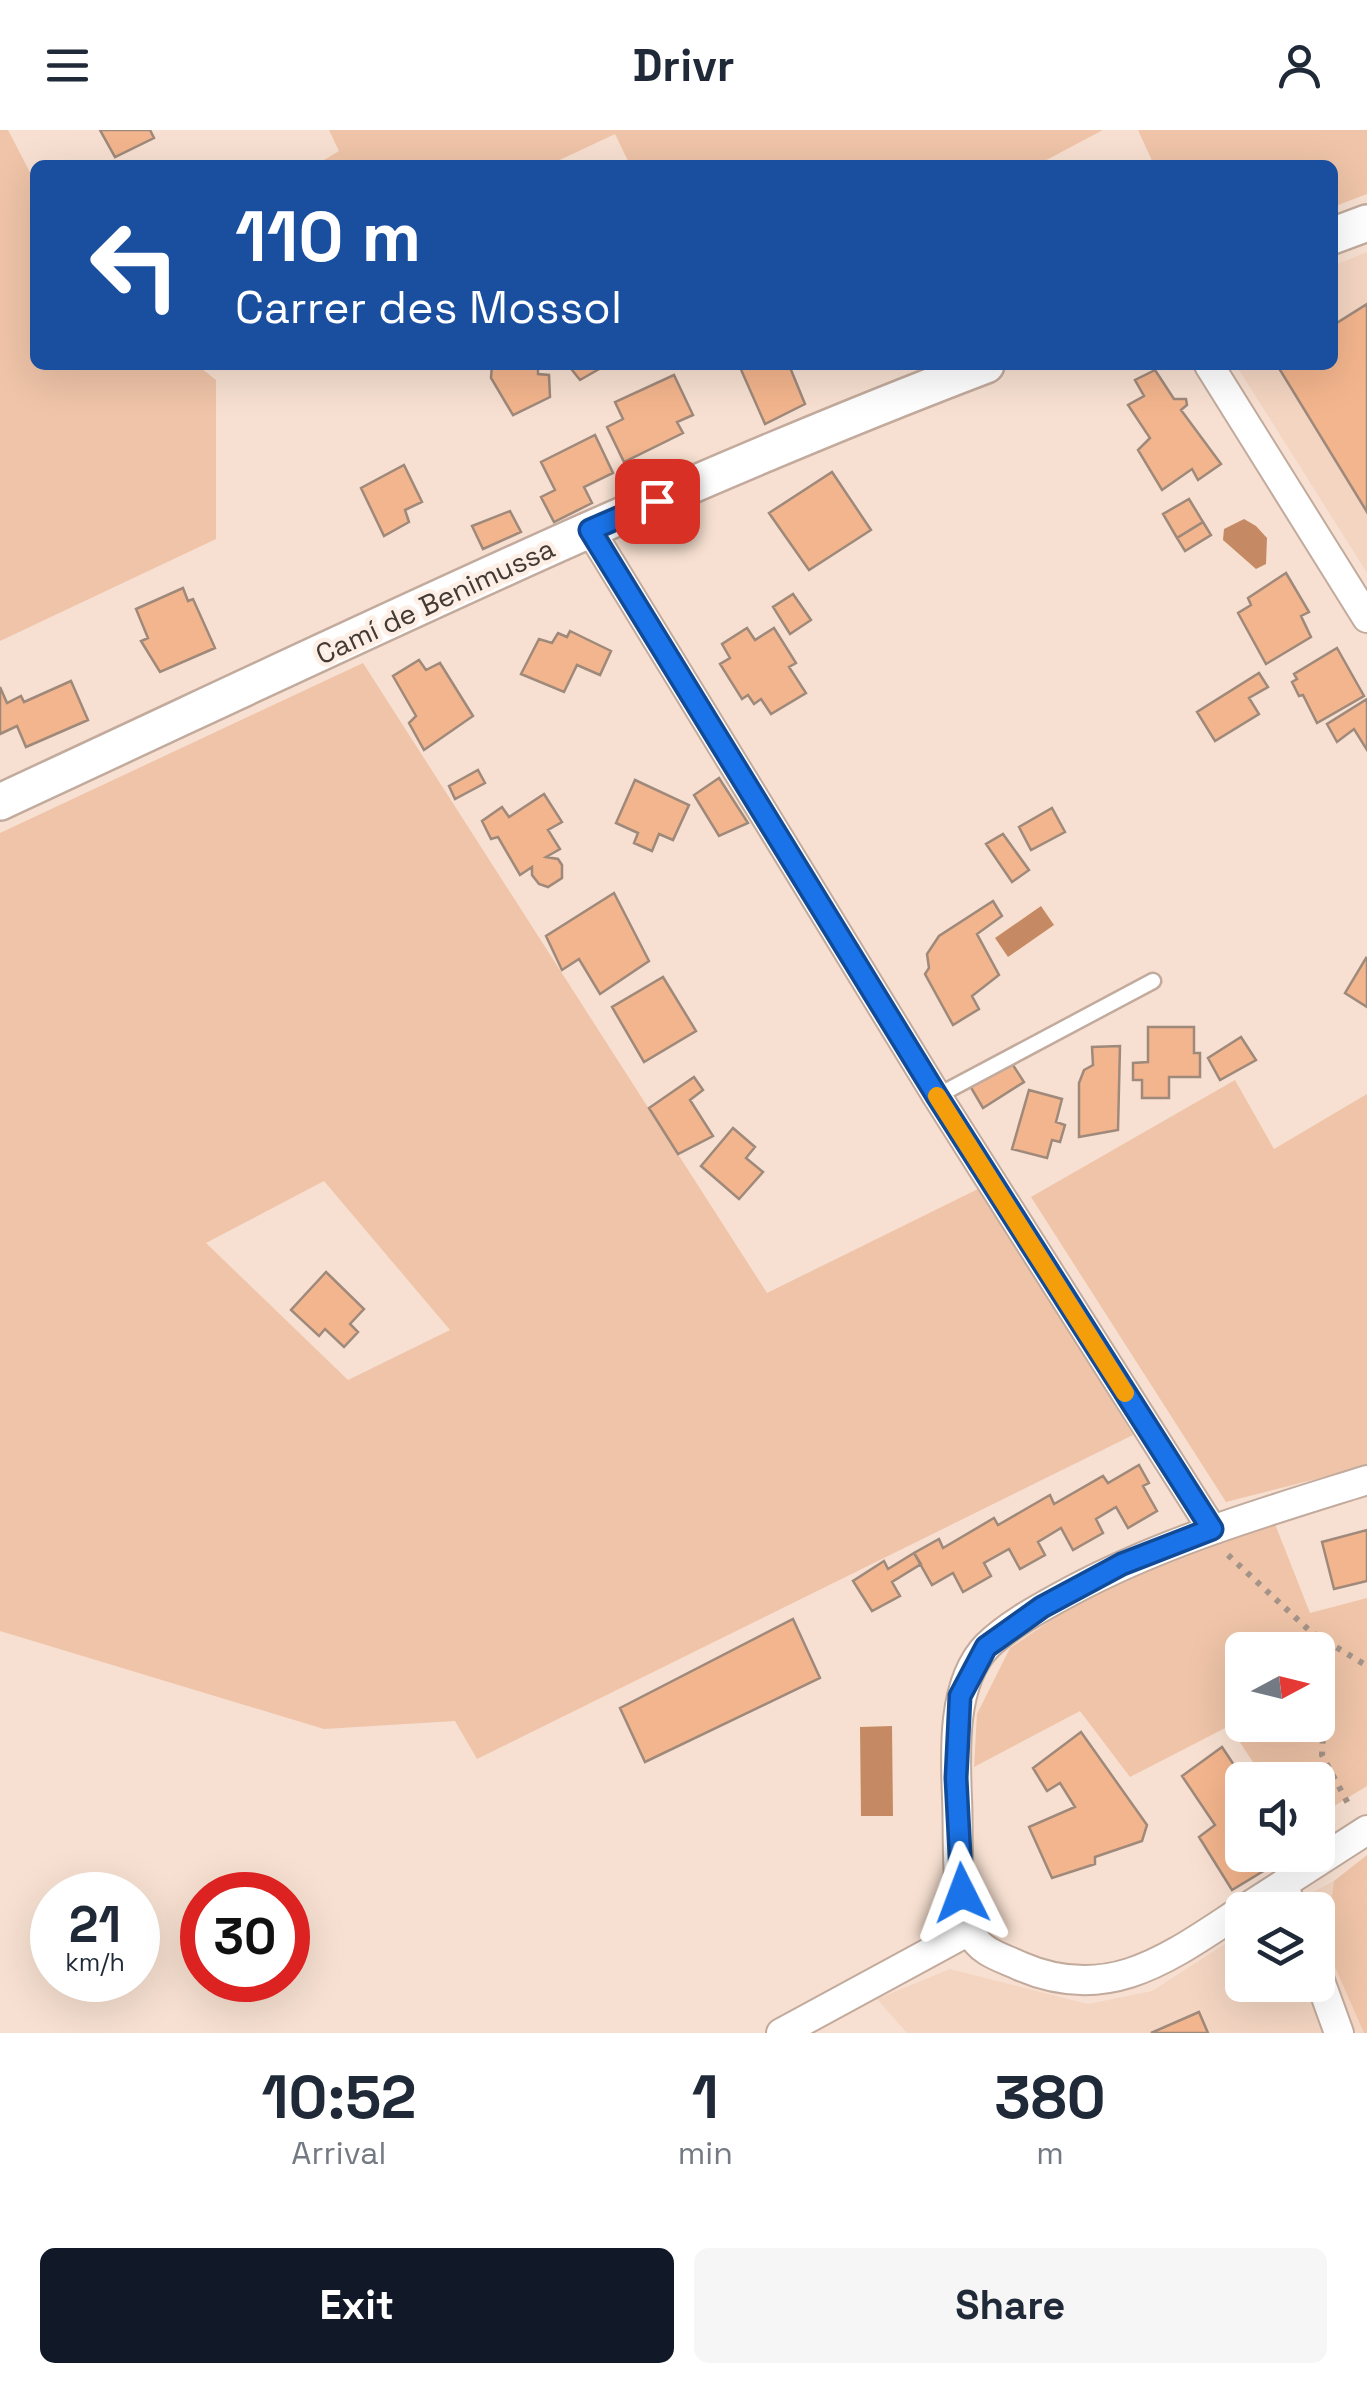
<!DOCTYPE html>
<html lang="en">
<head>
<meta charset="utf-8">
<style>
	body { margin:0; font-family:"Space Grotesk",sans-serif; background:#f6f6f7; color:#1f2937; height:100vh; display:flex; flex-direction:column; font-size:38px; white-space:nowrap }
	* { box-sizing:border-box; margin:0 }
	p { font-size:32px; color:#747a83 }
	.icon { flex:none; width:55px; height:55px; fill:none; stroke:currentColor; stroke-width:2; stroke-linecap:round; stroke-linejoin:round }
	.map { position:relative; height:1903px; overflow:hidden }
	.sheet { display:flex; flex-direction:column; background:#fff; flex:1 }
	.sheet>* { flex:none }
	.banner { position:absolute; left:30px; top:30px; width:1308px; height:210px; border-radius:15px; box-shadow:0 10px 40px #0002; background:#1a4fa0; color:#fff; overflow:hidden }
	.needle { width:65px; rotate:83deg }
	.buttons { position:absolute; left:1225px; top:1502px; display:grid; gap:20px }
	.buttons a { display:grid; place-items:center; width:110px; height:110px; border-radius:15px; background:#fff; box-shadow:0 10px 40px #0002; font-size:50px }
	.speed { position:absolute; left:30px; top:1742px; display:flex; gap:20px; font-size:50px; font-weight:700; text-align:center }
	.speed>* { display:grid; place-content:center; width:130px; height:130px; border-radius:50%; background:#fff; box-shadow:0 10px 40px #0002; line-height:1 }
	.speed small { font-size:25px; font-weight:400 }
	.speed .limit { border:15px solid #d22; background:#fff; color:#111 }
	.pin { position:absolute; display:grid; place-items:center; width:85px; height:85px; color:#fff; margin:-42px; border-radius:20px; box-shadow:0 5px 15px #0006 }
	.me { position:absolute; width:110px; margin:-55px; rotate:357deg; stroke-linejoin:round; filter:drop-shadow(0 0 8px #0008) }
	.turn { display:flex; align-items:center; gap:35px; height:210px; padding:0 40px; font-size:45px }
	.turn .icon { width:130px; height:130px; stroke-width:2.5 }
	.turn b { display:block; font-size:70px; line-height:85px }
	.eta { display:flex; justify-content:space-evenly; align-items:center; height:170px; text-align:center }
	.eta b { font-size:60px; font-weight:700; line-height:70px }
	.primary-button { display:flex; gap:20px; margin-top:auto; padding:20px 40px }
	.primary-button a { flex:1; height:115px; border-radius:15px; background:#111827; color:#fff; font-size:40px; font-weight:700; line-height:115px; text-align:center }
	.primary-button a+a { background:#f6f6f7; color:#1f2937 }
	header { display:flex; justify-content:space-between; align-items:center; height:130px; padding:0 40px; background:#fff; font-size:45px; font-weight:700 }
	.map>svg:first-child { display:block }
	.built { fill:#f4d5c2 }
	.green { fill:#efc4a8; fill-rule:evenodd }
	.water { fill:#c58a63 }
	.building { fill:#f3b58d; stroke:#9e897b; stroke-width:2.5 }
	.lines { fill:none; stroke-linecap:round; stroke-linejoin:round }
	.service-casing { stroke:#c2ab9d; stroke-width:19 }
	.minor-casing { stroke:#c2ab9d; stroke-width:32 }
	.tertiary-casing { stroke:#c2ab9d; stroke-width:40 }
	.path { stroke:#a49388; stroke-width:6; stroke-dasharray:5 8; stroke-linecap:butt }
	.service { stroke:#fff; stroke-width:14 }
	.minor { stroke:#fff; stroke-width:28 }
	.tertiary { stroke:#fff; stroke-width:35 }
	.route-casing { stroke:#114b97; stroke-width:25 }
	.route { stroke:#1a73e8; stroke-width:18 }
	.slow { stroke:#f59e0b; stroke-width:18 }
	.labels { text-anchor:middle; stroke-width:9; stroke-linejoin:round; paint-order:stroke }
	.street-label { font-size:28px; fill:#433a34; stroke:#fdefe6 }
</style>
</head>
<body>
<header><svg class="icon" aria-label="menu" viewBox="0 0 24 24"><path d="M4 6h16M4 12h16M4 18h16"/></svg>Drivr<svg class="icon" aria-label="person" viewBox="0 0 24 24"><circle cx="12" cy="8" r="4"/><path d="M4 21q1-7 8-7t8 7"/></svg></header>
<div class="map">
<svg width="1367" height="1903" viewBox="0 0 1367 1903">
	<rect width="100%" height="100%" fill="#f7e0d1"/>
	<path class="built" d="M1367 122V443L1236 235H1332L1333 136Z
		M1334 1751 1325 1816 1364 1903H907L877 1869 950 1839 1088 1874 1152 1861 1242 1803V1855H1318V1780H1279Z"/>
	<path class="green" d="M0 0H8L35 52V235H197L216 250V409L0 511Z
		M329 0H1103L1037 35H630L615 4 549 35H316L339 21Z
		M1138 0H1367V64L1333 77 1332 35H1154Z
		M363 533 767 1163 980 1058 1133 1305 477 1629 455 1591 324 1599 0 1501V703ZM324 1051 450 1200 348 1250 206 1113Z
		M1235 950 1274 1019 1367 964V1336L1226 1372 1031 1067Z
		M1275 1394 1310 1483 1367 1468V1656L1318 1686V1650H1265L1229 1596 1130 1647 1080 1581 974 1637 977 1584 1010 1518 1076 1473 1248 1397ZM1242 1520H1318V1595H1242Z
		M1367 1725V1903H1364L1325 1815 1334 1751Z"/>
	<path class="water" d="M1244 389 1256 396 1267 408 1266 434 1256 439 1223 410 1224 399Z
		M1041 776 1054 795 1008 827 995 808Z
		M892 1596 893 1686H861L860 1597Z"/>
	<path class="building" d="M100 0H150L154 8 115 27Z
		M1367 174V382L1277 235H1332V196Z
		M492 235H538V244L549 245 550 267 513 285 491 248Z
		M568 235H617V236L601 238 580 250Z
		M739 235H789L805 274 765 294Z
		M1155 240 1174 269H1186L1187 275 1181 280 1221 334 1198 350 1192 339 1162 360 1138 320 1150 308 1128 275 1144 266 1135 250Z
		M674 245 693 285 677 292 683 303 624 332 607 297 623 289 615 272Z
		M595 305 613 343 584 357 592 373 554 392 541 367 555 360 541 332Z
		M404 335 422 372 405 380 409 392 384 406 361 358Z
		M832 342 871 400 809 440 769 383Z
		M1189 369 1203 392 1177 408 1163 384Z
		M510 381 521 402 483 419 472 396Z
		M1203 392 1211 405 1185 421 1177 408Z
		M1286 443 1309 482 1301 486 1311 507 1266 534 1238 483 1251 475 1248 468Z
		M183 458 188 471 193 469 215 518 160 542 141 511 148 508 136 479Z
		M793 464 811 490 790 504 773 477Z
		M747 498 755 510 774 498 796 533 789 537 806 563 771 584 761 569 754 574 748 565 742 569 720 534 730 528 722 514Z
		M570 501 611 521 600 545 577 535 564 562 521 544 539 509 552 513 558 503 567 507Z
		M1337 518 1364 566 1317 593 1303 565 1299 566 1292 552 1297 549 1294 544Z
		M419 530 426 540 440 533 473 586 424 620 409 593 416 586 393 546Z
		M1259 543 1268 557 1249 568 1259 584 1215 611 1197 582Z
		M71 551 88 590 26 617 17 596 0 604V557L7 573 21 566 24 572Z
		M1367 569V620L1354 599 1337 612 1327 594Z
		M478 640 485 653 455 669 449 656Z
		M719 648 748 693 719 706 694 665Z
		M635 650 689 675 673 710 659 704 652 721 634 713 638 703 616 693Z
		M544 664 562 692 548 700 560 719 546 727 558 729 562 735V748L548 757 539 754 532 745V737L520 745 498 707 491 709 482 691 502 677 509 687Z
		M1052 678 1065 702 1031 720 1019 697Z
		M1003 704 1029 740 1012 752 986 714Z
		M614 763 649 831 600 864 579 829 562 840 546 806Z
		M993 771 1002 786 977 804 999 845 972 866 979 879 953 895 925 844 929 838 927 824 939 806Z
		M1366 828 1367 829V877L1345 863Z
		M663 847 696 901 644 932 612 877Z
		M1148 897H1194V923H1200V947H1169V968H1142V950H1133V933L1148 932Z
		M1241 907 1256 930 1220 950 1208 928Z
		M1120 916 1118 1000 1079 1007V953L1084 940 1093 935 1092 917Z
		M1011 932 1024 952 983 978 970 956Z
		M694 947 703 960 690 970 713 1006 678 1024 649 978Z
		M1029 960 1062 969 1056 992 1065 995 1060 1012 1052 1010 1047 1028 1012 1019Z
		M733 998 755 1017 746 1028 763 1042 739 1069 701 1036Z
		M326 1142 364 1179 350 1194 358 1202 344 1217 325 1199 319 1206 291 1180Z
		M1139 1335 1149 1353 1143 1356 1157 1381 1128 1398 1116 1377 1096 1389 1103 1403 1073 1420 1061 1398 1038 1412 1045 1425 1020 1439 1009 1419 984 1433 991 1446 963 1462 953 1443 932 1455 914 1423 939 1409 943 1418 994 1388 998 1395 1050 1365 1054 1374 1103 1346 1108 1353Z
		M1367 1400V1451L1334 1459 1322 1412Z
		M914 1423 921 1434 892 1452 900 1466 872 1481 853 1451 884 1431 888 1439Z
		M793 1489 820 1548 645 1632 620 1578Z
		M1081 1602 1147 1695 1142 1711 1095 1727V1734L1052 1748 1029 1697 1075 1677 1060 1653 1047 1661 1033 1638Z
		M1222 1617 1244 1650 1242 1725H1264L1270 1737 1232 1760 1199 1707 1215 1695 1182 1646Z
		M1199 1882 1208 1903H1151Z"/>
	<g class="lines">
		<defs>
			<path id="service" d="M937 966 1153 851"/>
			<path id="minor" d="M1209 235 1367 488
				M590 400 937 966 1212 1399
				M1283 1754 1293 1780
				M1242 1780C1170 1827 1109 1875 1020 1836 1001 1827 981 1823 971 1803 954 1771 959 1706 957 1668 955 1621 952 1552 987 1516 1009 1494 1042 1477 1069 1462 1164 1411 1265 1382 1367 1350
				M1243 1780 1367 1700
				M1318 1845 1339 1903
				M781 1903 969 1801"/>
			<path id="tertiary" d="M1332 106 1367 93
				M0 672C326 521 650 363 986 235"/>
		</defs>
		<use href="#service" class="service-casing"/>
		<use href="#minor" class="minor-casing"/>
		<use href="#tertiary" class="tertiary-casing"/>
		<path class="path" d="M1228 1425 1310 1501 1367 1536
			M1317 1505 1324 1585 1322 1625 1351 1679"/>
		<use href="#service" class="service"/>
		<use href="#minor" class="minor"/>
		<use href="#tertiary" class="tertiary"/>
	</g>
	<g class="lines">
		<defs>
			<path id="route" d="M657 371 590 400 937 966 1212 1399 1122 1434 1042 1477 986 1517 960 1566 956 1648 962 1763"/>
		</defs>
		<use href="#route" class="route-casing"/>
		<use href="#route" class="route"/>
		<path class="slow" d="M937 966 1125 1263"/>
	</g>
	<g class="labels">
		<g class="street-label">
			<text transform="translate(435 471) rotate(-25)" y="10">Camí de Benimussa</text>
		</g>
	</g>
</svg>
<div class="buttons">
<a><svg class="needle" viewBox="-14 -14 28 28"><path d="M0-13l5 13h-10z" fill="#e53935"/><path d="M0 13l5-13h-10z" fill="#747a83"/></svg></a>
<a><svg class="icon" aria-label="sound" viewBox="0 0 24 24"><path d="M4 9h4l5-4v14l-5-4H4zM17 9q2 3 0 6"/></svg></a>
<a><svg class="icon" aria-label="layers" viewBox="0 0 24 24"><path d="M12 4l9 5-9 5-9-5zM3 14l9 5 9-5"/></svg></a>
</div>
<div class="speed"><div>21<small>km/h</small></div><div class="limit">30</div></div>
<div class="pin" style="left:657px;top:371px;background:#d93025"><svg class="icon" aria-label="arrive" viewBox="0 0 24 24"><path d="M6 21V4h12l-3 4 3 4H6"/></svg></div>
<svg class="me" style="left:962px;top:1763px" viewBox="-20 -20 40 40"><path d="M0-17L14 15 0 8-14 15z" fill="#1a73e8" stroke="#fff" stroke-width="4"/></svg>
<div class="banner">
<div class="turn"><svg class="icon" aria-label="left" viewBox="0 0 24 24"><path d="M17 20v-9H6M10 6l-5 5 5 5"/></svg><div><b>110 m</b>Carrer des Mossol</div></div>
</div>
</div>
<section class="sheet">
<div class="eta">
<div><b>10:52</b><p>Arrival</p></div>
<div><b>1</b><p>min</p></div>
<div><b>380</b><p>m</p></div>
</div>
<div class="primary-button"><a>Exit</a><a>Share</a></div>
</section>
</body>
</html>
